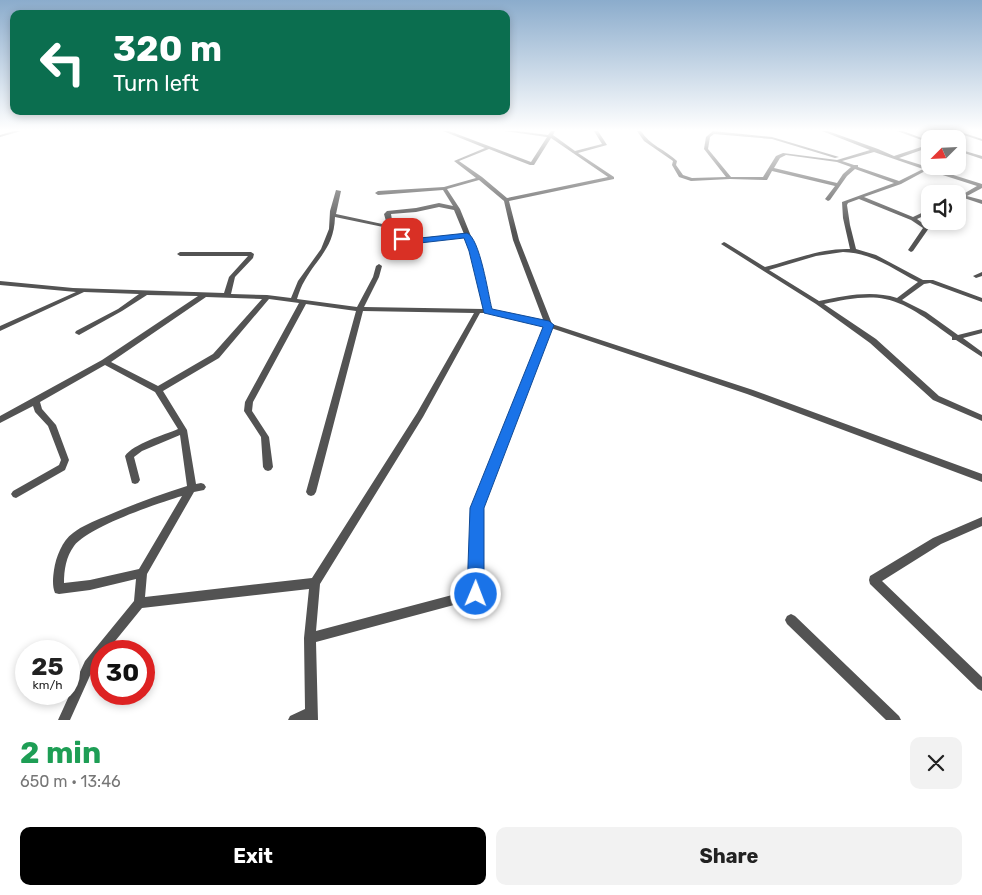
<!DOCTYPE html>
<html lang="en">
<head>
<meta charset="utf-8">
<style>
	body { margin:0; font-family:Rubik,sans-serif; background:#f2f2f2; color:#222; height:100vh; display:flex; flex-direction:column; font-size:19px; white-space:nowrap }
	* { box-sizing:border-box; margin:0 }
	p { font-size:16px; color:#767676 }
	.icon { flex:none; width:28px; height:28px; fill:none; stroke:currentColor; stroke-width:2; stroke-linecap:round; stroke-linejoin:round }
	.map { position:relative; height:720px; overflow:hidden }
	.panel { display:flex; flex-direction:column; background:#fff; flex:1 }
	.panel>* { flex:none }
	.top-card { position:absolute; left:10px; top:10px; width:500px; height:105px; border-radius:10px; box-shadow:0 2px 8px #0003; background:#0b6e4f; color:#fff; overflow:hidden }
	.needle { width:32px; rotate:246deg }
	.controls { position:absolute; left:921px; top:130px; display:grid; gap:10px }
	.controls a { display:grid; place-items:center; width:45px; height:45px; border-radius:10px; background:#fff; box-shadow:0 2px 8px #0003; font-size:25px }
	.speed { position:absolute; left:15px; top:640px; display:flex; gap:10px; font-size:25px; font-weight:700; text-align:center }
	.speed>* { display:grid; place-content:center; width:65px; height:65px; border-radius:50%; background:#fff; box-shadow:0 2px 8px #0003; line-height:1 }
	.speed small { font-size:12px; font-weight:400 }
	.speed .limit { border:8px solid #d22; background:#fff; color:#111 }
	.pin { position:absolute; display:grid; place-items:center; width:42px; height:42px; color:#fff; margin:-21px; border-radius:10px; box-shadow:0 2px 8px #0006 }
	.me { position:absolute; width:55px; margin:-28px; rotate:1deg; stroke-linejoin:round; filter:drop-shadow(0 0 4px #0008) }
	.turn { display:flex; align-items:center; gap:18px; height:105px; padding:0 20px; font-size:22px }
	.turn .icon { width:65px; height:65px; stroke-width:2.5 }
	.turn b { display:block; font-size:35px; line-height:42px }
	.round { display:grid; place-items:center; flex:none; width:52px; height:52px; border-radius:10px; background:#f2f2f2 }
	.headline { display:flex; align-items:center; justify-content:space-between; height:85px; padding:0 20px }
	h1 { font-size:30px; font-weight:700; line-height:38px; color:#1e9e55 }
	.button { display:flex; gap:10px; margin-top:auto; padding:10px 20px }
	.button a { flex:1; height:58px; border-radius:10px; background:#000; color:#fff; font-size:20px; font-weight:700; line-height:58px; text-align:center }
	.button a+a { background:#f2f2f2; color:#222 }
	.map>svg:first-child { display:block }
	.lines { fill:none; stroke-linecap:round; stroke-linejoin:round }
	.minor { fill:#535353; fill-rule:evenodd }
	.route { fill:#1a73e8; stroke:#114b97 }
</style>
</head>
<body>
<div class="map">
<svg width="982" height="720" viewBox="0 0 982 720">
	<rect width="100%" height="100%" fill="#fff"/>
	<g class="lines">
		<path class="minor" d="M14 131H21L0 137V135Z
			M443 131H449L531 162 547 137 504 131H517L548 135 551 131H555L553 135 575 151 602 144 594 131H598L607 145 578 153 614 177V179L509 201 519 240 552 324 753 390 982 474V482L747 394 551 328 482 508 481 594 480 598 316 642 318 720H288L290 716 305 709 304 638 309 589 142 608 107 651H101V659L93 669 70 720H58L85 661 134 601 136 579 90 590 59 594 55 593C52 586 53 577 54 570 56 557 62 541 73 533 82 526 94 521 104 517 131 505 159 495 187 486L180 435 142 451 134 457 140 480 138 483 135 484 132 483 125 456C133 444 164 435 178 429L155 392 105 365 40 402 42 409 56 425 69 460 65 470 16 498 13 497 11 494 13 491 59 465 61 460 48 426 35 412 33 406 0 423V416L102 360 198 296 147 295 122 311 79 335 75 333 76 331 118 309 139 294 84 292 0 331V326L76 292 0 285V281L73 288 224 293 229 277 248 256H180L177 254 180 252H251L254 254 253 258 235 277 231 294 267 295 291 298 298 281 321 249 329 229 330 211 336 190 341 191 336 214 387 225 384 214 387 211 416 208 439 203 453 206 443 190 378 195 375 193 378 191 444 187 476 178 454 161 485 148ZM551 138 608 177 507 198 482 177 459 161 489 149 530 165H534ZM479 180 504 201 513 240 544 322 490 310 477 251 460 209 447 189ZM439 207 454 210 464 234 407 239 393 226 391 214 416 212ZM335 217 388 228 406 243 465 237 471 251 483 309 364 307 379 277 382 266 379 264 376 266 373 277 357 307 297 299C299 293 301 286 305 280 318 257 334 248 335 217ZM206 297 262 299 213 354 158 386 111 362ZM269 299 299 303 245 402 244 411 261 437 263 467 265 470 268 471 271 470 273 467 269 437 252 411 253 402 306 304 356 311 306 492 308 495 311 496 314 495 316 492 363 311 474 313 417 413 312 578 145 597 147 574 194 492 204 490 206 487 204 484 201 483 196 484 187 430 163 391 219 358ZM480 313H487L545 326 472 508 471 590 316 631 320 584 423 417ZM182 496 139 569 90 580 64 583C64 570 66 557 74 546 88 527 158 503 182 496Z
			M637 131H641C649 145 666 150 677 161L676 165 683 175 692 178 726 177 704 149 706 137 713 131 772 137 839 157 835 158 772 139 714 134 710 137 708 149 731 177H763L776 156 783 153 837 160 870 150 822 131H828L878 149 894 156 930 144V147L899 158 982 184V188L967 196 982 200V204L964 198 958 200V197L977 186 927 170 901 184 864 197 913 217 930 209V213L917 219 929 228 913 251 911 252 908 250 923 228 911 220 859 199 848 203 847 205 850 225 856 249 876 255 923 280H933L982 298V302L930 283 924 284 902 300 926 312 958 335 982 329V333L963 338 982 352V357L956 340H952V337C932 323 910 304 885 299 866 295 843 300 824 304L876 339 939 396 982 415V421L933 400 870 343 816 304 721 244 724 242 726 243 765 267C793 260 821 248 850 249L843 218 842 202 894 183 855 169 847 176 830 200 828 201 825 199 835 186 772 171 767 180H765L730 179 691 181 679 177 672 165 673 161 644 141ZM874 152 923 169 899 181 858 167V165H854L842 161ZM786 155 837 162 851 167 843 174 837 183 774 168 780 158ZM843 252C874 253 892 269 918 282L897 298C871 290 845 296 819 301L769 270 816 256Z
			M897 131H903L930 141V143Z
			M952 131H958L982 139V141Z
			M958 149 982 156V159L958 151Z
			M982 272V276L976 278 973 276Z
			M982 517V526L941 544 882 581 982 677V691L978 689 870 584 869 580 870 576 933 538Z
			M791 614 795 616 899 716 901 720H886L787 624 785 620 787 616Z"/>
	</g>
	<linearGradient id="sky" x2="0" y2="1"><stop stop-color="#8baccc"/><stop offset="0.56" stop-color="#fff"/><stop offset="1" stop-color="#fff" stop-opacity="0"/></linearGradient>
	<rect width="982" height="232" fill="url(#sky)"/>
	<path class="route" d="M467 233C480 238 488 294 492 309L549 321 554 325 484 508V594L481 600 476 602 470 600 467 594 470 508 543 327 484 313 469 251 464 238 411 244 397 239 402 237 411 239Z"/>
</svg>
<div class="controls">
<a><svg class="needle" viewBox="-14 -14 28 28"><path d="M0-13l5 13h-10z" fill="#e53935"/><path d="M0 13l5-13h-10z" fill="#767676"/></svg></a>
<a><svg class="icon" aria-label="sound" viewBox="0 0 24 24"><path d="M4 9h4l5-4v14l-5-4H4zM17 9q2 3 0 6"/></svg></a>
</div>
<div class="speed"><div>25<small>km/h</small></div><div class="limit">30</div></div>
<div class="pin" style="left:402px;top:239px;background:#d93025"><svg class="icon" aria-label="arrive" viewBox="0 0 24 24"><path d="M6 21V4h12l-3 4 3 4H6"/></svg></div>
<svg class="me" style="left:476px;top:594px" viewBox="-20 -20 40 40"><circle r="17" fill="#1a73e8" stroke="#fff" stroke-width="3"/><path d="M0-11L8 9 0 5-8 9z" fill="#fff"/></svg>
<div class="top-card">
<div class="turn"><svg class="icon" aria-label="left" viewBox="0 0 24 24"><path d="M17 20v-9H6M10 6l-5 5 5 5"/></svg><div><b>320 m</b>Turn left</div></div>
</div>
</div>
<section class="panel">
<div class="headline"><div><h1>2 min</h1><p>650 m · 13:46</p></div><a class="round"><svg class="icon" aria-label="close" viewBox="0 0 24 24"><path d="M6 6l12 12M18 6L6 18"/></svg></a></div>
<div class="button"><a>Exit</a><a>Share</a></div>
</section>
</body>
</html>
